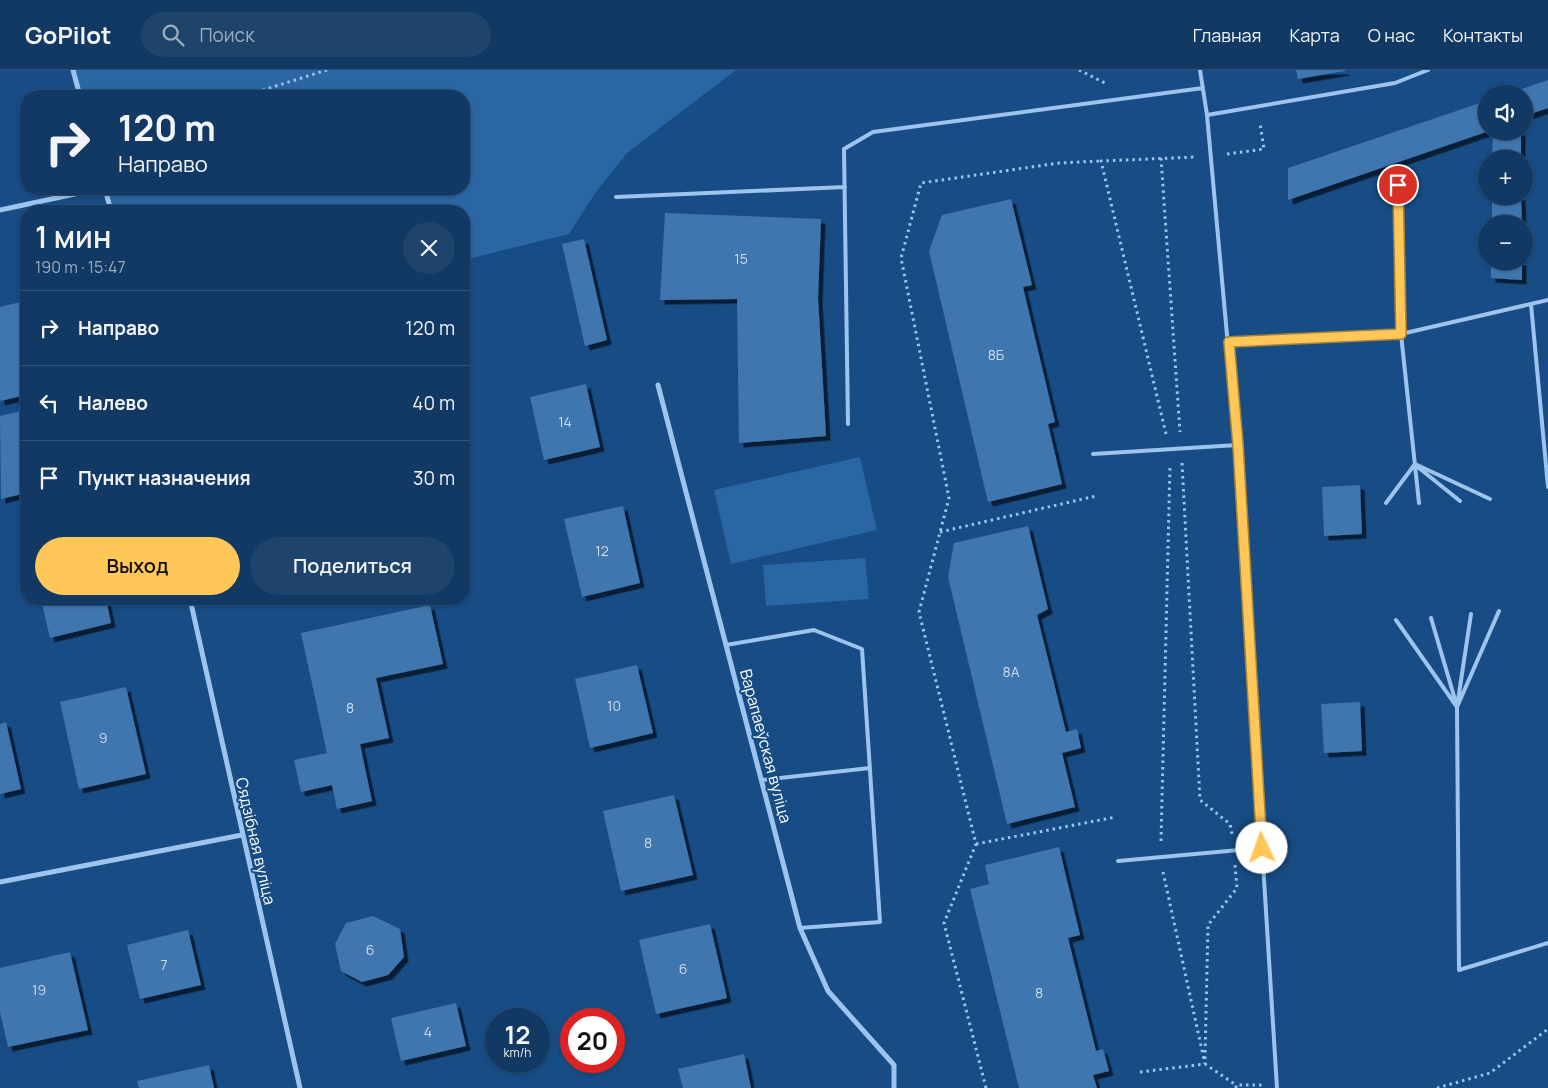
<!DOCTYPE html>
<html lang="ru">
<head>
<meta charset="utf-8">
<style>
	body { margin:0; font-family:Manrope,sans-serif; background:#1e446c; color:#f1f3f6; height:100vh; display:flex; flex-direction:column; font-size:19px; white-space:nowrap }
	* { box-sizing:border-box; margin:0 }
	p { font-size:16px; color:#9cacbe }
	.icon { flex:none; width:28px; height:28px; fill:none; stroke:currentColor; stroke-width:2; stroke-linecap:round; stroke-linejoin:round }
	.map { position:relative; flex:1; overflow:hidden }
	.panel { position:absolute; left:20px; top:135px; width:450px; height:400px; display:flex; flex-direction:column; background:#113963; border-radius:20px; box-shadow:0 1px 4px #0004,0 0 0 1px #305378 }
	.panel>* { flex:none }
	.guide { position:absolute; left:20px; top:20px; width:450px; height:105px; border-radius:20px; box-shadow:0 1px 4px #0004,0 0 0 1px #305378; background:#113963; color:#f1f3f6; overflow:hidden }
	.tools { position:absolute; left:1478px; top:15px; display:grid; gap:10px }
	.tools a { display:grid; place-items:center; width:55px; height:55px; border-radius:50%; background:#113963; box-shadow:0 1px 4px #0004,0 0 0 1px #305378; font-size:25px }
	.speed { position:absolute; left:485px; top:938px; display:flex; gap:10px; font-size:25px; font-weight:700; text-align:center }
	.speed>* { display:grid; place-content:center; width:65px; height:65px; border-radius:50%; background:#113963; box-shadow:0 1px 4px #0004,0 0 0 1px #305378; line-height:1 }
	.speed small { font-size:12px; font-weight:400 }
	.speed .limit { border:8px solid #d22; background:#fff; color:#111 }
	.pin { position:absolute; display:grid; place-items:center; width:42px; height:42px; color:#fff; margin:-21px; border:2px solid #fff; border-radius:50%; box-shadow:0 1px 5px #0007 }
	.me { position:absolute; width:55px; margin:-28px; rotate:357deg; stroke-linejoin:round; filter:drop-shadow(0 0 4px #0008) }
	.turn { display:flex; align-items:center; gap:18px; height:105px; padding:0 15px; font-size:22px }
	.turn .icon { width:65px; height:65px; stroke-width:2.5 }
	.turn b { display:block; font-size:35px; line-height:42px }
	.round { display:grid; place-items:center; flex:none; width:52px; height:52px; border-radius:26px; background:#1e446c }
	.head { display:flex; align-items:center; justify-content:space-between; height:85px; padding:0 15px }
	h1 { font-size:30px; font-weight:600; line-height:38px }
	.button { display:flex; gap:10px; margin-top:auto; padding:10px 15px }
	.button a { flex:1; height:58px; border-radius:30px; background:#ffc757; color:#111; font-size:20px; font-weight:600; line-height:58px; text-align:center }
	.button a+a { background:#1e446c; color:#f1f3f6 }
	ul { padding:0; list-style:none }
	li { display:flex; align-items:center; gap:15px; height:75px; padding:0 15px; border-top:1px solid #305378 }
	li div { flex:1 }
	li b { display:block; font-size:19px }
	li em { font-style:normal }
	header { display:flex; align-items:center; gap:30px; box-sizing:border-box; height:70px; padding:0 25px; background:#113963; border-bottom:1px solid #305378 }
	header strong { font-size:24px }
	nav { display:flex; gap:28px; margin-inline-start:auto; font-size:18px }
	.search { width:350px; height:45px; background:#1e446c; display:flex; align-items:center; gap:12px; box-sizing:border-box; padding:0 18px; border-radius:28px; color:#9cacbe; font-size:19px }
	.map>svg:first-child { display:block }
	.green { fill:#2a66a3 }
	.building { fill:#4076ae; filter:url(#shadow) }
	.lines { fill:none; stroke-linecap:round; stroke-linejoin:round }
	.path { stroke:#9cc4ed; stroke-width:3; stroke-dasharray:2.5 4; stroke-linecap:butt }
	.service { stroke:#9cc4ed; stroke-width:4 }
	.minor { stroke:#9cc4ed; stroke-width:5 }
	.route-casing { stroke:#a68139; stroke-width:12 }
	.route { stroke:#ffc757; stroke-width:9 }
	.labels { text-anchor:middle; stroke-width:4; stroke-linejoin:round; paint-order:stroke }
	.number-label { font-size:14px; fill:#cfddeb }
	.street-label { font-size:16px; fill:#fff; stroke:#174c84 }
</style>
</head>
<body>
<header>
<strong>GoPilot</strong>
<div class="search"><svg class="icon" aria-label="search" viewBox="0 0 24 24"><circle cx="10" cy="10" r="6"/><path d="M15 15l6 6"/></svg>Поиск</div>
<nav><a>Главная</a><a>Карта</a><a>О нас</a><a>Контакты</a></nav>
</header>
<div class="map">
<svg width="1548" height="1018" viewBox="0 0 1548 1018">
	<defs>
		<filter id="shadow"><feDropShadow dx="4.5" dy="4.5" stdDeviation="0" flood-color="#0009"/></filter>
	</defs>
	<rect width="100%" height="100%" fill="#174c84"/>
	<path class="green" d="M74 0H736L627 83 596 122 569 164 464 190V141H112L106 119H464V26H81Z
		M860 387 877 460 731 494 714 420Z
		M865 488 869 529 766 536 763 495Z"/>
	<path class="building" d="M1296 0H1345V1L1298 9Z
		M1548 10V38L1524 46V24L1510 23Z
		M1486 31V62L1288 130V98Z
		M1493 61H1521V89H1492Z
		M1492 126H1521L1522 154H1492Z
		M1011 129 1032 215 1023 217 1055 352 1048 354 1062 414 988 432 929 181 942 145Z
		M665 143 821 149 818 228 826 366 739 373 737 229 660 230Z
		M584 169 607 270 585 276 562 174Z
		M1491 191H1522V210L1491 208Z
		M21 232 26 255V325L0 331V237Z
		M586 314 600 377 544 390 530 327Z
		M26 340V423L1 429 0 346Z
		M1360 415 1362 464 1324 466 1322 417Z
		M623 436 640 513 582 527 564 449Z
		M1028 456 1048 539 1037 545 1066 662 1077 659 1081 678 1062 683 1075 737 1007 754 948 507 954 473Z
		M41 529H106L111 553 50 568Z
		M430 535 443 594 376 608 389 668 360 674 372 731 337 739 332 715 301 722 294 690 327 683 301 563Z
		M637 595 653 663 590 678 575 609Z
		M126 617 146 704 79 719 60 632Z
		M1360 632 1362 681 1324 683 1321 634Z
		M6 652 21 719 0 724V654Z
		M674 725 693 805 621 821 603 741Z
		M1059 777 1080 865 1068 868 1096 981 1103 979 1109 1001 1093 1005 1097 1018H1019L970 819 989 814 985 795Z
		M373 846 400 859 404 887 388 905 362 912 341 901 335 874 346 853Z
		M710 854 727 928 656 944 639 870Z
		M188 860 201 915 140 929 127 875Z
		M70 882 88 960 8 977 0 942V898Z
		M456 933 466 976 401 991 391 948Z
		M744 984 751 1018H683L678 999Z
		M209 995 214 1018H139L137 1011Z"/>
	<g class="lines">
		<path class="path" d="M1079 0 1107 14
			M244 26 327 0
			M1227 84 1264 79 1260 53
			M1161 88 1180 362
			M1166 364 1101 91 1196 87
			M1182 393 1200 730 1230 754 1232 764
			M940 462 1096 426
			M1161 771 1170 395
			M976 774 1116 747
			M1163 802 1205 994
			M1205 989 1208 855 1237 818 1235 795
			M1140 1002 1205 994 1236 1015
			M986 1018 944 853 976 774 919 542 949 428 901 188 921 113 1059 93 1101 91
			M1236 1018V1015H1262
			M1437 1018 1490 1003 1548 959"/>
		<path class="service" d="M1200 0 1207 45 1237 375 1277 1018
			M1207 45 1395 13 1428 0
			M1398 115 1401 264 1419 433
			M616 127 845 117
			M1531 234 1548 417
			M1229 272 1401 264 1548 230
			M848 354 844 79 873 62 1203 18
			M1093 384 1237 375
			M1419 398 1460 431
			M1386 433 1415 394 1490 429
			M1471 544 1457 637 1459 900 1548 873
			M1431 548 1456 633
			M1396 550 1457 637 1499 541
			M726 575 814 560 862 579 880 852 800 858
			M762 710 870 698
			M1118 791 1261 778"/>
		<path class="minor" d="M73 0 80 26
			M105 119 111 141
			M0 140 98 119
			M658 315 800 858 828 921 894 995V1018
			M190 529 300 1018
			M0 812 242 765"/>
	</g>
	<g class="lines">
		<defs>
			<path id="route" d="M1262 778 1238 375 1229 272 1401 264 1398 115"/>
		</defs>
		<use href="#route" class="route-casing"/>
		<use href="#route" class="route"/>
	</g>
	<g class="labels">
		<g class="number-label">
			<text x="741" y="194">15</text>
			<text x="996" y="290">8Б</text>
			<text x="565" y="357">14</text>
			<text x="602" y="486">12</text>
			<text x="1011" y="607">8А</text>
			<text x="614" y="641">10</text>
			<text x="350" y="643">8</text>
			<text x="103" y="673">9</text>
			<text x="648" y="778">8</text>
			<text x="370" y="885">6</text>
			<text x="164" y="900">7</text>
			<text x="683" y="904">6</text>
			<text x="39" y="925">19</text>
			<text x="1039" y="928">8</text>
			<text x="428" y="967">4</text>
		</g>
		<g class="street-label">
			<text transform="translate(766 676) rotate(75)" y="6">Варапаеўская вуліца</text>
			<text transform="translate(256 771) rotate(77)" y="6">Сядзібная вуліца</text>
		</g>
	</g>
</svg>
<div class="tools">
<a><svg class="icon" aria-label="sound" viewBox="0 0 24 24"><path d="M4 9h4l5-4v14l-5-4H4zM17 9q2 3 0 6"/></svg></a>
<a>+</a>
<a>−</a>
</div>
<div class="speed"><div>12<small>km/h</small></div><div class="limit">20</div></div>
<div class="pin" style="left:1398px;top:115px;background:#d93025"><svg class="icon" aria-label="arrive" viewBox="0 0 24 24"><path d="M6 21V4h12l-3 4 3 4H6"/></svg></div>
<svg class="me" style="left:1262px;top:778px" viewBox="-20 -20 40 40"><circle r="19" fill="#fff"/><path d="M0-13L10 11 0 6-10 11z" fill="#ffc757"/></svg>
<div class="guide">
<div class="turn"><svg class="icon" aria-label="right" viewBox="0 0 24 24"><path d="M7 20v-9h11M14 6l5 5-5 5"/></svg><div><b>120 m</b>Направо</div></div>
</div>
<section class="panel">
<div class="head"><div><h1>1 мин</h1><p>190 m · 15:47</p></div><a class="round"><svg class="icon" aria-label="close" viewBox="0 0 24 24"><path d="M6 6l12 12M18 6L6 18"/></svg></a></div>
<ul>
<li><svg class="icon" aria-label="right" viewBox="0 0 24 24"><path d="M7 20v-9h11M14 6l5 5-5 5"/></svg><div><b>Направо</b></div><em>120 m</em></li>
<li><svg class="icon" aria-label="left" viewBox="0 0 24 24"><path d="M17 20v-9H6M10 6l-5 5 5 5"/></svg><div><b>Налево</b></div><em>40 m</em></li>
<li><svg class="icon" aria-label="arrive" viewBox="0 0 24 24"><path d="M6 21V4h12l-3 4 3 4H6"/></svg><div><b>Пункт назначения</b></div><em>30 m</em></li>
</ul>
<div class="button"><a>Выход</a><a>Поделиться</a></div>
</section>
</div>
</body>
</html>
